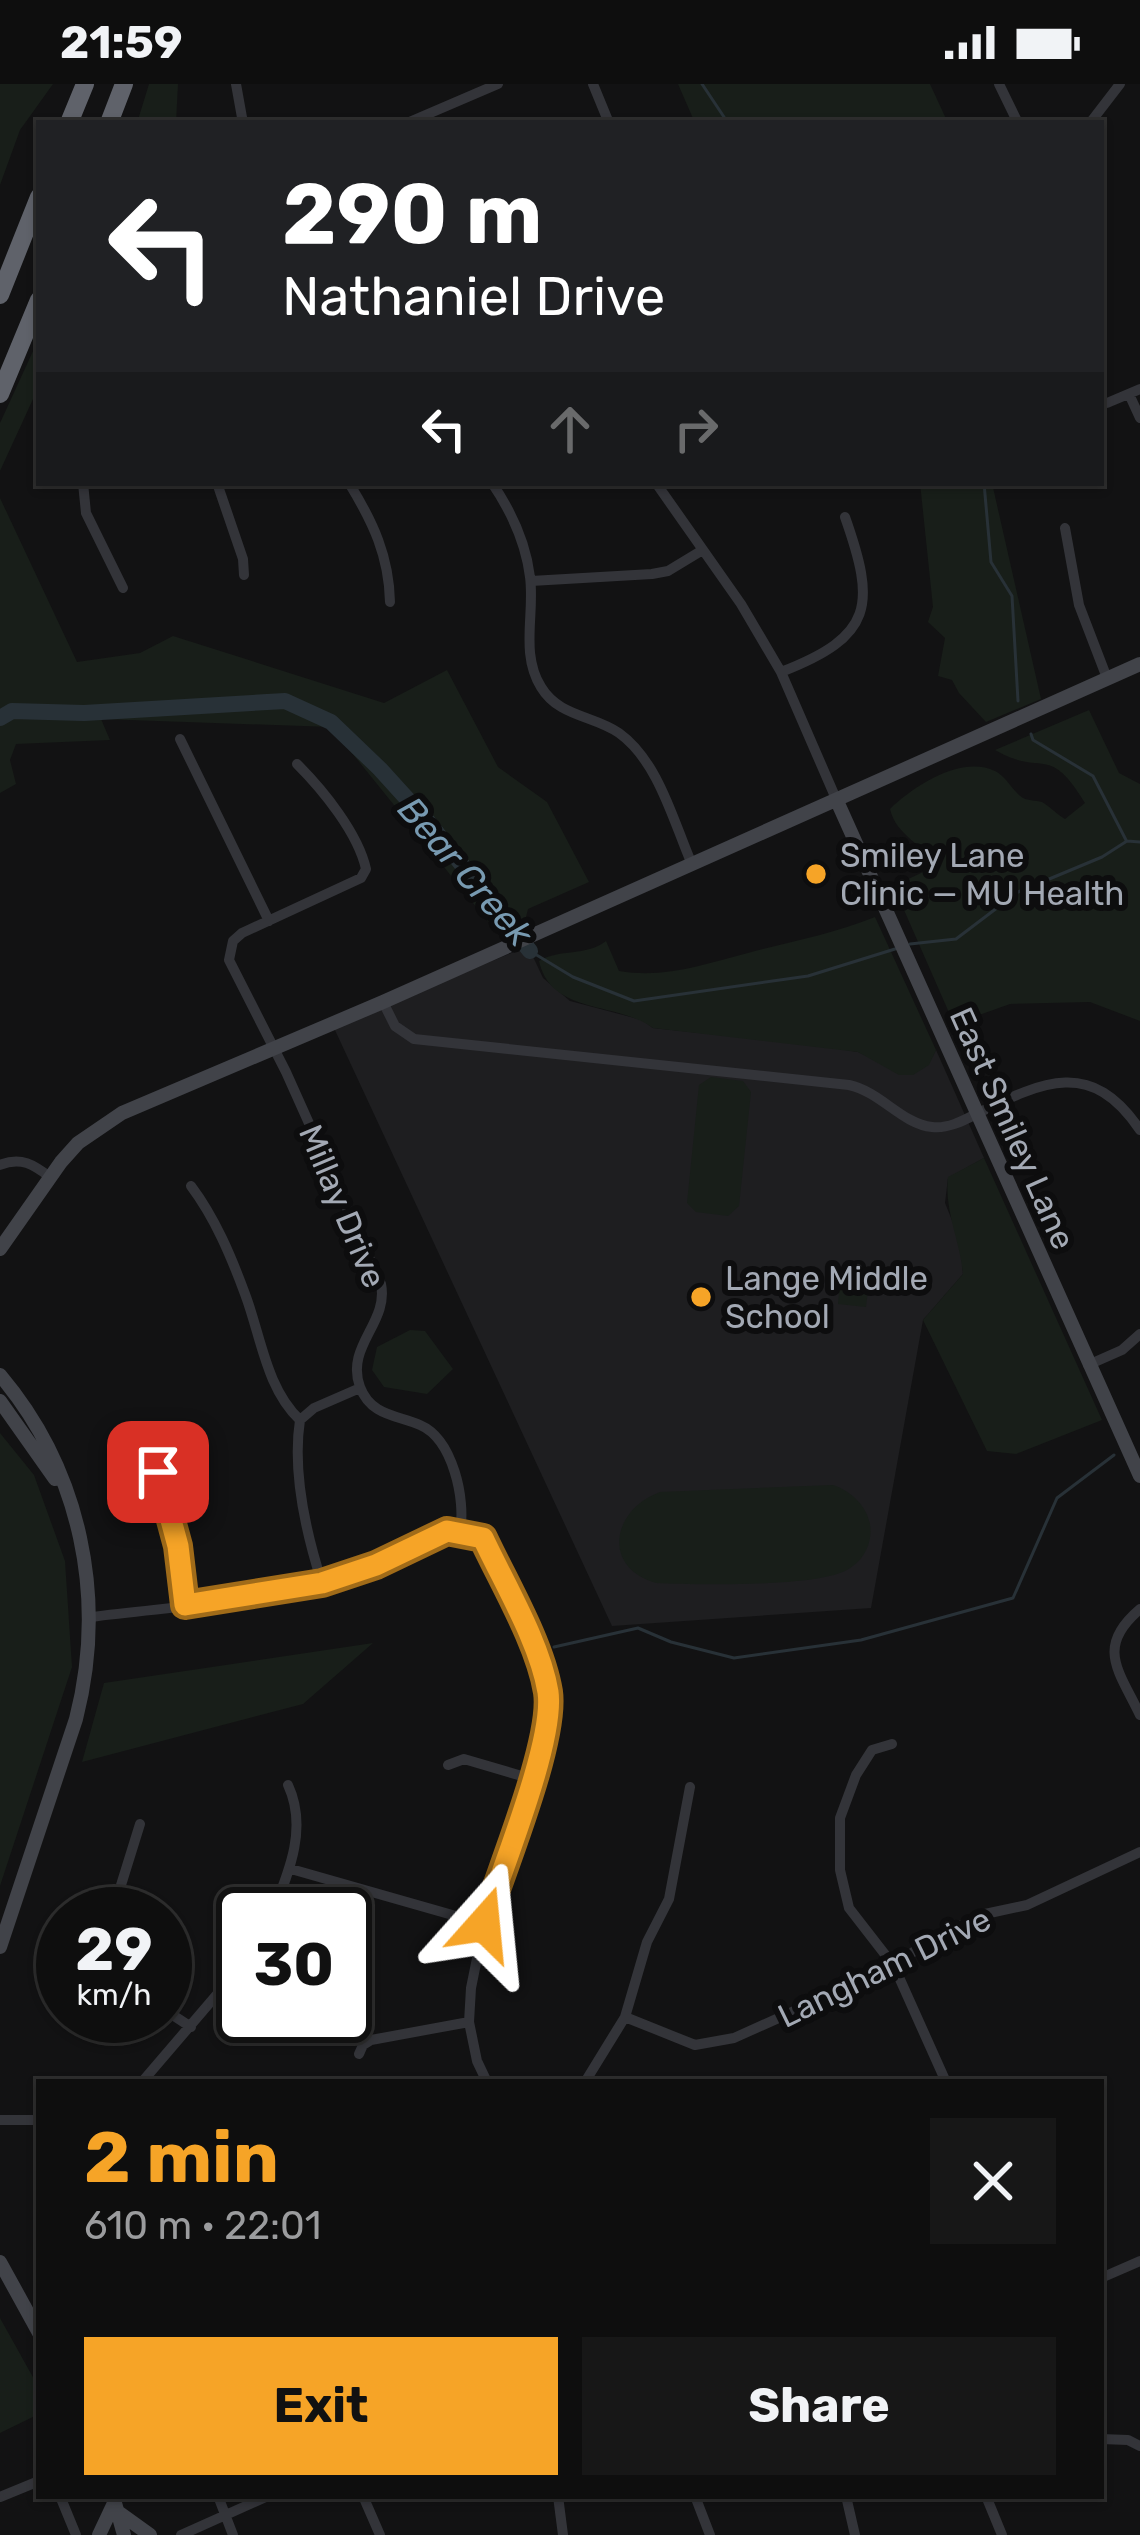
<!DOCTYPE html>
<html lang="en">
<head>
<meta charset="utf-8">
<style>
	body { margin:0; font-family:Rubik,sans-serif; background:#171717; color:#f1f3f6; height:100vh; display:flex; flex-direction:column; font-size:45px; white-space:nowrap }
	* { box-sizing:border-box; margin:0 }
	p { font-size:39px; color:#9b9c9e }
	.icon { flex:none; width:66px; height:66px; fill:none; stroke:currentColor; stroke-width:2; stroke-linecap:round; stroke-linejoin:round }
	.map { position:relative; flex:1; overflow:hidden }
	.sheet { position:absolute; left:36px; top:1995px; width:1068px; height:420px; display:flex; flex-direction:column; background:#0e0e0e; border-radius:0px; box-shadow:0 3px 9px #0004,0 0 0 3px #2e2e2e }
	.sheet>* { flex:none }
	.guide { position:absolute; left:36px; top:36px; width:1068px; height:366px; border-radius:0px; box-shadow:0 3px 9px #0004,0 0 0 3px #2e2e2e; background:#202124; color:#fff; overflow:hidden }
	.speed { position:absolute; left:36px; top:1803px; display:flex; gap:24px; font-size:60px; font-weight:700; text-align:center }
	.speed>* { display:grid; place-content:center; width:156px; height:156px; border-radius:50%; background:#0e0e0e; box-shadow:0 3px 9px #0004,0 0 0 3px #2e2e2e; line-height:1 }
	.speed small { font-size:30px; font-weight:400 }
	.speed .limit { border:6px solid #111; border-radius:18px; background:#fff; color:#111 }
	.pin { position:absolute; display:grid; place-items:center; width:102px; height:102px; color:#fff; margin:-51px; border-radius:24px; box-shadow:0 6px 18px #0006 }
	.me { position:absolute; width:132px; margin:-66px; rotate:18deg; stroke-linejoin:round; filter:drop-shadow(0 0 9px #0008) }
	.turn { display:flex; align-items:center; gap:42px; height:252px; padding:0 48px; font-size:54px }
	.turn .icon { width:156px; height:156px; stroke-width:2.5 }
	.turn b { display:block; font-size:84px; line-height:102px }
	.lanes { display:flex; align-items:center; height:114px; padding:0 48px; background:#0003; justify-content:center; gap:60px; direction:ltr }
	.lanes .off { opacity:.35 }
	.round { display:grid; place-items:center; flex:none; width:126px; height:126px; border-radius:0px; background:#171717 }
	.headline { display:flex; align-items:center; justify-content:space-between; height:204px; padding:0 48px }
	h1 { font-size:72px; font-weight:700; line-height:90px; color:#f6a427 }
	.primary-button { display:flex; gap:24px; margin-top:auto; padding:24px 48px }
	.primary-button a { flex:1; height:138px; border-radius:0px; background:#f6a427; color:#111; font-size:48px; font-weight:700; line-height:138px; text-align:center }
	.primary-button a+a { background:#171717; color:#f1f3f6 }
	.status { display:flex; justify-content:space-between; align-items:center; height:84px; padding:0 60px; background:#0e0e0e; direction:ltr }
	.status svg { height:33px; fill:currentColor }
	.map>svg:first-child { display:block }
	.built { fill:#1e1e20 }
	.green { fill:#181e19 }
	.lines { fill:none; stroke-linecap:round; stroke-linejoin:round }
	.stream { stroke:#283137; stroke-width:3 }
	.river { stroke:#283137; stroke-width:16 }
	.street { stroke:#333439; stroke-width:10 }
	.secondary { stroke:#414349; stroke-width:14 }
	.highway { stroke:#5f626a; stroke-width:18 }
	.route-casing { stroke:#a06b19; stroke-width:30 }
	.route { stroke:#f6a427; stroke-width:21 }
	.poi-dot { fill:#f6a427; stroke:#0d0d0e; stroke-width:4.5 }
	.labels { text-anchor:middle; stroke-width:12; stroke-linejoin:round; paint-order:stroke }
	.poi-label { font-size:33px; fill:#a3a9b4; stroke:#0d0d0e; text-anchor:start }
	.street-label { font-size:33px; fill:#a3a9b4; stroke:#0d0d0e }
	.water-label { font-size:36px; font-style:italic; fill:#789ab1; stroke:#0d0d0e }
</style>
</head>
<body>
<div class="status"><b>21:59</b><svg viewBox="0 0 49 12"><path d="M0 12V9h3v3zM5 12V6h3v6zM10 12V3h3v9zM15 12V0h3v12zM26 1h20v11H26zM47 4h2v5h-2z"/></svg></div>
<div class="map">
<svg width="1140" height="2451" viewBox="0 0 1140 2451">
	<rect width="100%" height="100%" fill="#121213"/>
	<path class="built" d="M528 862 543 894 570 917 642 936 653 944 814 961 858 968 886 980 928 981 936 966 984 1074 948 1094 945 1119 960 1156 963 1190 923 1236 871 1524 612 1542 334 944Z"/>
	<path class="green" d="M0 0H53L20 46 0 101Z
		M149 0H178L176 39H137Z
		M678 0H930L948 39H695Z
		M39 254V302L0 387V339Z
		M920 399H992L1041 615 986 638 959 609 952 596 938 592 945 554 928 538 933 523Z
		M0 414 77 578 140 569 173 552 384 619 447 586 498 683 547 718 589 798 528 825 525 837 498 850 331 643 101 635 110 656 16 660 10 676 16 700 0 709Z
		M1089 626 1119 689 1140 700V937L1090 918 1010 920 954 940 897 810 904 797 936 782C924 760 896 752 890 725 914 702 961 671 995 687 1007 693 1012 707 1023 714 1029 717 1036 716 1042 718 1049 722 1058 731 1065 735L1085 719C1048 658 1044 694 995 666Z
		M875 833 936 966 929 981 913 991H899L858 968 653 944C616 917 551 931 539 877 561 864 585 873 606 857L619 887C665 895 704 880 748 869 792 857 833 850 875 833Z
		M711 993 743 997 751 1008 739 1122 728 1132 696 1128 687 1119 699 1001Z
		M984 1074 1102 1336 1016 1370 987 1367 923 1236 963 1190C960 1156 944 1127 948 1093Z
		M841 1186 870 1189 866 1223 838 1220Z
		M410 1246 425 1247 453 1285 427 1310 384 1303 372 1286 377 1263Z
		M0 1349 34 1391 65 1477 72 1583 0 1802Z
		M833 1401C851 1407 866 1421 870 1440 873 1460 863 1478 845 1487 812 1503 696 1501 656 1499 602 1484 611 1426 660 1408Z
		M373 1559 303 1620 82 1678 104 1599Z
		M0 2234 39 2304V2330L0 2349Z"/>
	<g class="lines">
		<path class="stream" d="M702 0 728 39
			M984 399 991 478 1012 512 1018 617
			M1031 650 1033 656 1093 692 1126 756
			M910 860 956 855 1018 808 1102 773 1127 757 1140 758
			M530 867 573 893 634 917 808 892 895 865
			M554 1563 638 1544 671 1558 734 1574 861 1556 1013 1514 1057 1414 1114 1371"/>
		<path class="river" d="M0 634 12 627 84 629 285 617 331 638 380 685 429 739 530 867"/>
		<path class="street" d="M236 0 243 39
			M593 0 609 39
			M999 0 1018 39
			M407 39 498 0
			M1090 39 1120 0
			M1129 310 1140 334
			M1107 319 1140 305
			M83 399 86 429 123 504
			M217 399 243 475 244 491
			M349 399C373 438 389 472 390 518
			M492 399C511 427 526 459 530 493 535 530 520 569 541 603 559 633 593 631 619 649 658 677 673 736 691 778
			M656 399 741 520 781 588 837 717
			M1065 444 1079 521 1107 594
			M531 497 652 490 668 487 701 467
			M781 588C874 552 876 521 845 433
			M180 655 269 837
			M297 680C323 706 358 749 366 785L361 794 242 849 233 857 229 876 286 988 381 1200C389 1239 345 1262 360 1303 371 1332 397 1331 420 1341 453 1355 466 1416 460 1447
			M383 918 395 942 414 955 849 1001C881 1008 902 1040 932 1043 947 1045 963 1037 976 1030 1042 998 1091 973 1140 1046
			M0 1081C21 1072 34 1081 50 1093
			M191 1102C215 1134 231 1172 245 1210 261 1252 266 1304 300 1336
			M1088 1281 1122 1266 1140 1250
			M150 1367 168 1419 185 1521
			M322 1499C306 1449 292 1388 300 1336L314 1324 360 1304
			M1140 1525C1095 1563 1119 1587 1140 1631
			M91 1533C183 1521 286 1518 372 1483 419 1463 429 1439 483 1454 510 1512 548 1573 547 1638L484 1840 471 1904 469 1938 477 1977 487 1998
			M892 1660 872 1666 856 1691 840 1734V1786L849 1824 894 1882 946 1998
			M448 1681 464 1675 532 1695
			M291 1785 484 1840
			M112 1830 140 1740
			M272 1830C289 1788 308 1744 288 1701
			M165 1926 191 1943
			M625 1933 695 1961 734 1954 894 1882 931 1855 985 1830 1027 1821 1140 1768
			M359 1970 363 1961 371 1956 469 1938
			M142 1998 243 1880
			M585 1998 625 1933 647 1858 669 1815 690 1703
			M0 2036H39
			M1101 2194 1140 2177
			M1101 2355 1128 2356 1140 2362
			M60 2412 76 2451
			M218 2412 233 2451
			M363 2412 380 2451
			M558 2412 563 2451
			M695 2412 710 2451
			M846 2412 855 2451
			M986 2412 1002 2451
			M0 2413 39 2397
			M181 2451 268 2412"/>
		<path class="secondary" d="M837 717 1140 1392
			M0 1165 61 1078 78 1059 122 1029 383 918 1140 580
			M0 1291C81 1387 107 1514 76 1635L0 1863
			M0 1317 55 1395
			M0 2178 39 2249
			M113 2412 124 2451
			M118 2428 150 2451
			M99 2451 115 2417"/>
		<path class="highway" d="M69 39 85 0
			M109 39 124 0
			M0 211 39 113
			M0 310 39 216"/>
	</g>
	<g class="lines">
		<defs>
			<path id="route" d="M158 1388 178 1462 185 1521 322 1499 376 1481 447 1447 483 1454C504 1499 540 1559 548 1608 555 1657 501 1787 484 1840"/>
		</defs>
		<use href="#route" class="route-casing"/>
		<use href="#route" class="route"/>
	</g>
	<g class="poi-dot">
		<circle cx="816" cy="790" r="12"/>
		<circle cx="701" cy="1213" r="12"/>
	</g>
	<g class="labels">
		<g class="poi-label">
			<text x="840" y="783">Smiley Lane<tspan x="840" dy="38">Clinic — MU Health</tspan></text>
			<text x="725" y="1206">Lange Middle<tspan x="725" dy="38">School</tspan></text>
		</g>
		<g class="street-label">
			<text transform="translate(1013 1044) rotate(66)" y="12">East Smiley Lane</text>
			<text transform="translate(343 1122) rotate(67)" y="12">Millay Drive</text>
			<text transform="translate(884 1883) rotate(-26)" y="12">Langham Drive</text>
		</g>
		<g class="water-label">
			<text transform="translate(466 787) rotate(49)" y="13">Bear Creek</text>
		</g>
	</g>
</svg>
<div class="speed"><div>29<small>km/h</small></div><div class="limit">30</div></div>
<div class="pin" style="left:158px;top:1388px;background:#d93025"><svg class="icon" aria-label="arrive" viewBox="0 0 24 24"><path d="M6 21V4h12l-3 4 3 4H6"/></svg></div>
<svg class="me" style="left:484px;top:1840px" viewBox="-20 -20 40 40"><path d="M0-17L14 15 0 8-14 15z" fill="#f6a427" stroke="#fff" stroke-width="4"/></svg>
<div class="guide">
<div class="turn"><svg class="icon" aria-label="left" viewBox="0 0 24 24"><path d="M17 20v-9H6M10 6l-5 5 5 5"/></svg><div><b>290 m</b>Nathaniel Drive</div></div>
<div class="lanes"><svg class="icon" aria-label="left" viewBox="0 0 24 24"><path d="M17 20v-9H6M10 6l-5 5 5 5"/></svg><svg class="icon off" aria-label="ahead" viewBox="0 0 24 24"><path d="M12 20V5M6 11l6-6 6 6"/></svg><svg class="icon off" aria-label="right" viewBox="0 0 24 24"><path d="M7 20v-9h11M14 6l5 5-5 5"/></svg></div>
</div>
<section class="sheet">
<div class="headline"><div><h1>2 min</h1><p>610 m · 22:01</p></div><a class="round"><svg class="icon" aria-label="close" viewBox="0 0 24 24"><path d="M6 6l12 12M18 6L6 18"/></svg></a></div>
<div class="primary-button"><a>Exit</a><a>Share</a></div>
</section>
</div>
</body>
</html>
